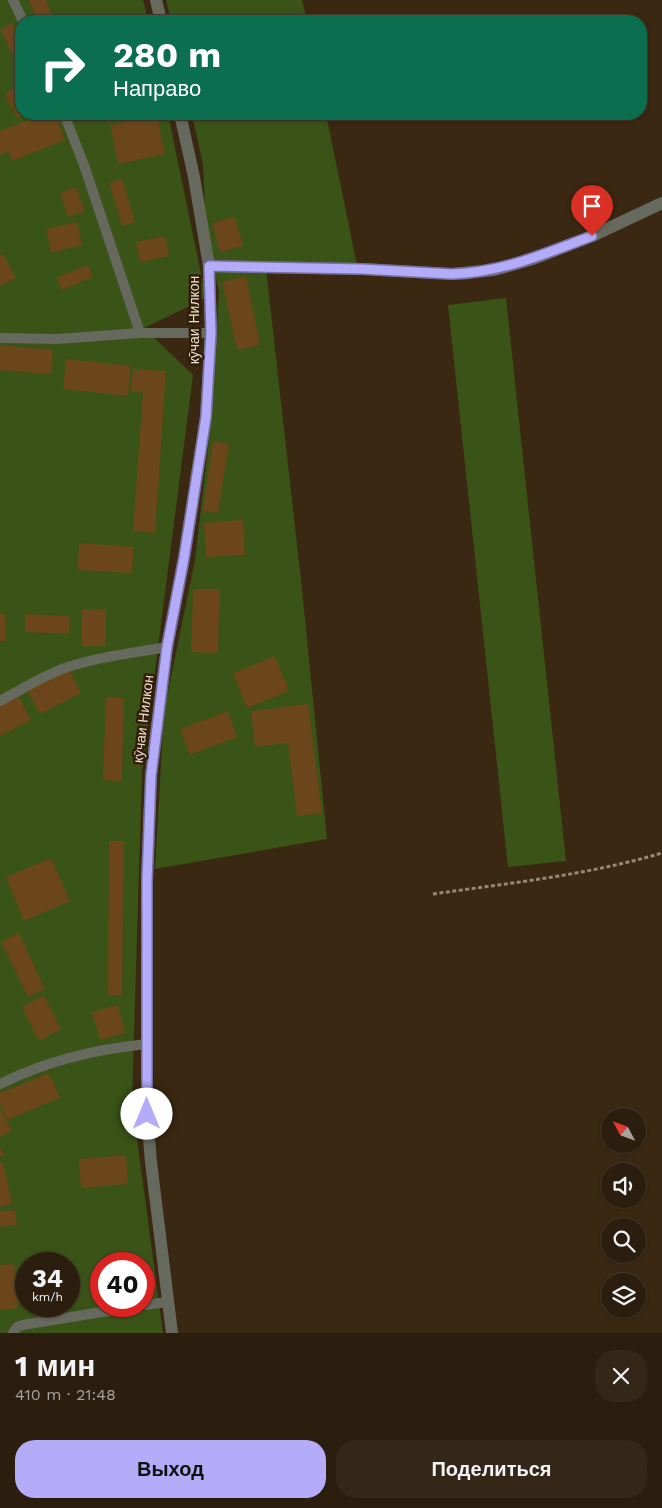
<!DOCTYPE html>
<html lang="ru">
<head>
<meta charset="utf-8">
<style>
	body { margin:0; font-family:"Work Sans",sans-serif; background:#342717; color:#f1f3f6; height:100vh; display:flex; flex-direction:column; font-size:19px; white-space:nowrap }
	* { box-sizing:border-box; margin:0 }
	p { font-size:16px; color:#a6a29e }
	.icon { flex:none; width:28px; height:28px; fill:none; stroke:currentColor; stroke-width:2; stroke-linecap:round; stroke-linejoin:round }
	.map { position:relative; height:1333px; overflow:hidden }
	.drawer { display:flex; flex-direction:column; background:#2c1e0e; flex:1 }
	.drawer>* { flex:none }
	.hud { position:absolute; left:15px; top:15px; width:632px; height:105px; border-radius:20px; box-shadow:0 1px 4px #0004,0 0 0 1px #483c2e; background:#0b6e4f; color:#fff; overflow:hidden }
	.needle { width:32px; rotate:311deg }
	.tools { position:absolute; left:601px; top:1108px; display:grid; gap:10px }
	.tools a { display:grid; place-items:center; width:45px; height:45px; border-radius:50%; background:#2c1e0e; box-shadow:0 1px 4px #0004,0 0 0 1px #483c2e; font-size:25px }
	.speed { position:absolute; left:15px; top:1252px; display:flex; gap:10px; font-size:25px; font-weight:700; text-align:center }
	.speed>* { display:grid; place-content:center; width:65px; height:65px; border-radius:50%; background:#2c1e0e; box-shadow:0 1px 4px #0004,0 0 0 1px #483c2e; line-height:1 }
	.speed small { font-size:12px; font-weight:400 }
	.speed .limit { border:8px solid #d22; background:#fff; color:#111 }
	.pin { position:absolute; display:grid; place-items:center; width:42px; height:42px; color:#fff; margin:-51px -21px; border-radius:50% 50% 50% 0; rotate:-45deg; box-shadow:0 0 5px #0007 }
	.pin .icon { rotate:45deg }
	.me { position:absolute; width:55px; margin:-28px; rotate:0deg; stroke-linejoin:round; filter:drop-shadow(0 0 4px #0008) }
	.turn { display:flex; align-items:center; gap:18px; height:105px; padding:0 15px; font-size:22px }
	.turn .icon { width:65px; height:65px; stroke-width:2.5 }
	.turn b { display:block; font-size:35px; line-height:42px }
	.round { display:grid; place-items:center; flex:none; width:52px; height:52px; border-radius:20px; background:#342717 }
	.headline { display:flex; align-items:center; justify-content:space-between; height:85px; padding:0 15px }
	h1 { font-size:30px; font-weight:700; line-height:38px }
	.primary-button { display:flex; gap:10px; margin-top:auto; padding:10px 15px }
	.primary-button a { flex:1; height:58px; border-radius:20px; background:#b4acf9; color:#111; font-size:20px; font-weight:700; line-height:58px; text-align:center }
	.primary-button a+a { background:#342717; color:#f1f3f6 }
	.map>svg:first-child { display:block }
	.green { fill:#3a5317; fill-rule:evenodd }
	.building { fill:#6a461a }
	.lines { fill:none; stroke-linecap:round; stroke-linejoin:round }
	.path { stroke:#978776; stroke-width:3; stroke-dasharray:4 2.5; stroke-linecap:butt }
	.service { stroke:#66695d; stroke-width:10 }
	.minor { stroke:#66695d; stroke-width:12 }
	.tertiary { stroke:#66695d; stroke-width:12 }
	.route-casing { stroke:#7570a2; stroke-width:12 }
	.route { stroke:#b4acf9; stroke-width:9 }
	.labels { text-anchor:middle; stroke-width:5; stroke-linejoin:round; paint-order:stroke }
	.street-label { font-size:14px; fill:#ede0d3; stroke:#311e08 }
</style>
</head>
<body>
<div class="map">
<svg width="662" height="1333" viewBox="0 0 662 1333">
	<rect width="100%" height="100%" fill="#3b2812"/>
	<path class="green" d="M0 0H143L148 21H21V114H168L206 298 144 328 193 375 142 772 132 1101 163 1333H0ZM26 1264H69V1306H26ZM101 1264H144V1306H101Z
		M166 0H302L307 21H171Z
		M192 114H326L358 270 266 269 301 580 327 839 155 869 164 711 195 560 212 413 219 292 206 228 203 165Z
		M506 298 566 861 508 867 448 305Z"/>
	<path class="building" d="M29 0H46L54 21H38Z
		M12 23 21 41V53L14 57 0 30Z
		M21 85V114H27L17 118 5 94Z
		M44 114H55L65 140 12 161 8 151 0 155V131Z
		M157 115 165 154 118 164 110 125Z
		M122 179 135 222 122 226 109 183Z
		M76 187 85 211 68 217 60 193Z
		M235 217 243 246 220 252 212 223Z
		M77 222 82 245 51 253 46 229Z
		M165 236 169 256 140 262 136 242Z
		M3 254 16 278 0 286V255Z
		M88 265 93 277 62 290 57 277Z
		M246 276 260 345 237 350 222 282Z
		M0 345 53 350 51 374 0 370Z
		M66 359 131 366 128 396 63 389Z
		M133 369 166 371 155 533 133 531 143 392H131Z
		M213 441 229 444 218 513 203 511Z
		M243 520 245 555 206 557 204 523Z
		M79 543 134 547 132 573 78 570Z
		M193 589H220L218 653 191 652Z
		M106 609V646H82V610Z
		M0 614H5L6 641H0Z
		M25 614 70 616 69 634 25 632Z
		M275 656 289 691 247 708 233 673Z
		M69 669 81 693 40 714 27 690Z
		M18 695 31 720 0 736V705Z
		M106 698H124L122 781 103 780Z
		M308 704 322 813 297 816 288 743 255 747 251 711Z
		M228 711 237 737 190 755 180 729Z
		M109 841H124L122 996 108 995Z
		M51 858 70 901 24 921 6 877Z
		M19 933 45 989 28 997 1 942Z
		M44 995 61 1029 39 1041 22 1007Z
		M118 1005 125 1033 100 1040 92 1012Z
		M49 1073 60 1098 7 1120 0 1102V1093Z
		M0 1108 12 1130 0 1137Z
		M0 1146 4 1155 0 1157Z
		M126 1155 128 1184 81 1188 79 1159Z
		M3 1162 12 1204 0 1207V1163Z
		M15 1210 17 1225 0 1227V1212Z
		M14 1264 18 1308 0 1310V1265Z"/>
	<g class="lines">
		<path class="path" d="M433 894C510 883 588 875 662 853"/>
		<path class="service" d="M13 0 23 21
			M64 114 84 165 140 333H211
			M0 338 57 339 140 333
			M0 701C21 690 42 676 65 668 97 657 133 653 167 647
			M0 1084C46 1061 96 1049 147 1044
			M144 1305 168 1302
			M13 1333 17 1327 23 1325 138 1306"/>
		<path class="minor" d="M209 266 362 269 452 274 494 270 533 259 592 236 662 203"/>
		<path class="tertiary" d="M156 0 161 21
			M172 1333 151 1162 147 1114V880L151 776 167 647 184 558 206 417 211 333 209 266 194 177 180 114"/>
	</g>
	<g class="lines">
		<defs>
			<path id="route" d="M147 1114V880L151 776 167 647 184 558 206 417 211 333 209 266 362 269 452 274C504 272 544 254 592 236"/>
		</defs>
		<use href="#route" class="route-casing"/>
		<use href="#route" class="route"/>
	</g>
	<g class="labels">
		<g class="street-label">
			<text transform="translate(194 320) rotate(-90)" y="5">кӯчаи Нилкон</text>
			<text transform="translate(143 719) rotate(-83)" y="5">кӯчаи Нилкон</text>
		</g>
	</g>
</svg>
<div class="tools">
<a><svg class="needle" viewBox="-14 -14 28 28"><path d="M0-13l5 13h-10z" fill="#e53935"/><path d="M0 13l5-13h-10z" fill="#a6a29e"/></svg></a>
<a><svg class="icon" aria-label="sound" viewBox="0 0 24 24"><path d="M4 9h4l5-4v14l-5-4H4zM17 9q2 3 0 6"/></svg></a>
<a><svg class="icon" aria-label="search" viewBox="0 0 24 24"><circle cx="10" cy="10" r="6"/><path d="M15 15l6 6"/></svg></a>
<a><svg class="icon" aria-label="layers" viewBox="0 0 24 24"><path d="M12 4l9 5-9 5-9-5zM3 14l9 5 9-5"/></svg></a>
</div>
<div class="speed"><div>34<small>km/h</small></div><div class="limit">40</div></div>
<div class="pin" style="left:592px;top:236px;background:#d93025"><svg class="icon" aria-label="arrive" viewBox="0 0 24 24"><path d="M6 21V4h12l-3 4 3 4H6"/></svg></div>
<svg class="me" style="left:147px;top:1114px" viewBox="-20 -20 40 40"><circle r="19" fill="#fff"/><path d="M0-13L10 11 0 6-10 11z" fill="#b4acf9"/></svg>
<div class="hud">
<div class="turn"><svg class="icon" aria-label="right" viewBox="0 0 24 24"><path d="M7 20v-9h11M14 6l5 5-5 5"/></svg><div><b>280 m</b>Направо</div></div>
</div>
</div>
<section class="drawer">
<div class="headline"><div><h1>1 мин</h1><p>410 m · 21:48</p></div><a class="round"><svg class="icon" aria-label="close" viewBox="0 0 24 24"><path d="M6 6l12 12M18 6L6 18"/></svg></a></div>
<div class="primary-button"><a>Выход</a><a>Поделиться</a></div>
</section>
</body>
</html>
